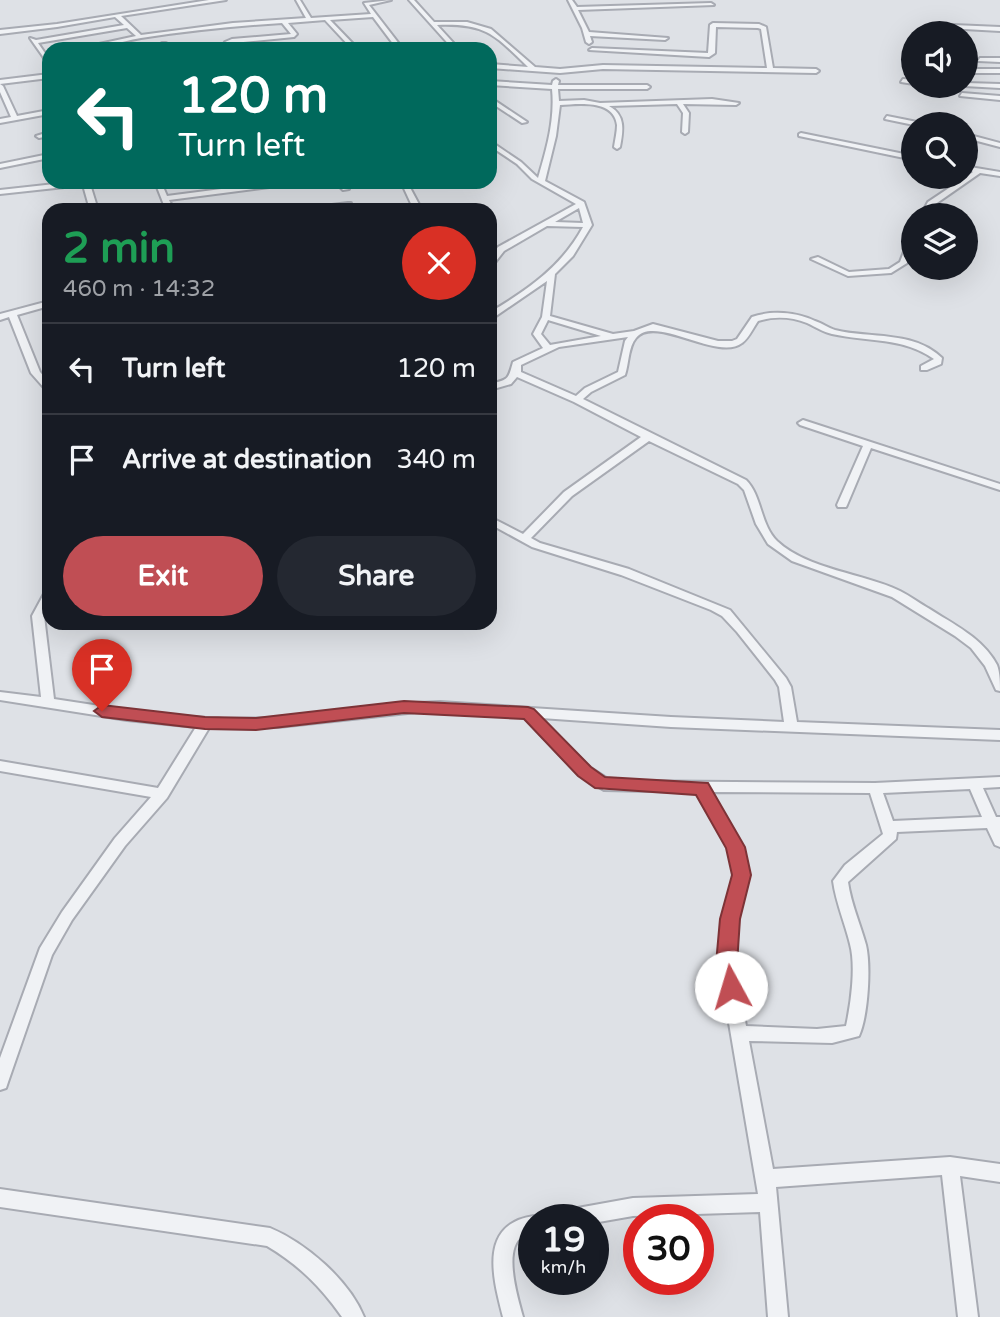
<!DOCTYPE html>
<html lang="en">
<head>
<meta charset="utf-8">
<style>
	body { margin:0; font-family:"Varela Round",sans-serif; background:#242831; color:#f1f3f6; height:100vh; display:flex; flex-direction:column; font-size:26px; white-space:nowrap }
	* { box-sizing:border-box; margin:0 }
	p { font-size:23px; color:#9ea1a6 }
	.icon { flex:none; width:38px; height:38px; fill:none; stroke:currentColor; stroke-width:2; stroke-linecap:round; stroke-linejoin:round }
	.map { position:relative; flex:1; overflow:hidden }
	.side { position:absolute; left:42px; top:203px; width:455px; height:427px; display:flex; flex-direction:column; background:#171b24; border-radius:21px; box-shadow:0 7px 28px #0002 }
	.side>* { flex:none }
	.banner { position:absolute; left:42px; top:42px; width:455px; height:147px; border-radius:21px; box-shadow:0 7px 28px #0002; background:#00695c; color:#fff; overflow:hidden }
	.tools { position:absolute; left:901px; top:21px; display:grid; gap:14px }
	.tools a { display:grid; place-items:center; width:77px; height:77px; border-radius:50%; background:#171b24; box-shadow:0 7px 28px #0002; font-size:35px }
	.speed { position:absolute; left:518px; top:1204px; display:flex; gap:14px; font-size:35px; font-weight:700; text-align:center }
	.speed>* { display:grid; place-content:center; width:91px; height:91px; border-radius:50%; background:#171b24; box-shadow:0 7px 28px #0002; line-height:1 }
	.speed small { font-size:18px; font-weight:400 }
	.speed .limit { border:10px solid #d22; background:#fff; color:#111 }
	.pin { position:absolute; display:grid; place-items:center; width:60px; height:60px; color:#fff; margin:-72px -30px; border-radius:50% 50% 50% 0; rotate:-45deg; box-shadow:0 0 7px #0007 }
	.pin .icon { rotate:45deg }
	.me { position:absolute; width:77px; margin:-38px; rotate:354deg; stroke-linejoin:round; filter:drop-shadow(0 0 5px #0008) }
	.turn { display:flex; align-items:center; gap:24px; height:147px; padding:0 21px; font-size:32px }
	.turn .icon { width:91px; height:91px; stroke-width:2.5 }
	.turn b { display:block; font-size:49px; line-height:60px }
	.round { display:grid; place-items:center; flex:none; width:74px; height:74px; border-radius:37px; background:#242831 }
	.head { display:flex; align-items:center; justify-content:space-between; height:119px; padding:0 21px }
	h1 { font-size:42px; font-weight:700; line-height:52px; color:#1e9e55 }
	.primary-button { display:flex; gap:14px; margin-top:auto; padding:14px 21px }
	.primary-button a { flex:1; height:80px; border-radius:42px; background:#c04e54; color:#fff; font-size:28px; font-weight:700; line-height:80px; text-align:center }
	.primary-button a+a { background:#242831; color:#f1f3f6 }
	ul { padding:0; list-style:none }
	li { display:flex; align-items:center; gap:21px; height:91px; padding:0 21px; border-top:2px solid #363941 }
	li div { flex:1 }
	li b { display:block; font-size:26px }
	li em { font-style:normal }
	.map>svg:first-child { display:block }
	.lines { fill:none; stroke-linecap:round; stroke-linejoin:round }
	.minor-casing { stroke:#a8abb3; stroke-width:4 }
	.minor { fill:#f0f2f5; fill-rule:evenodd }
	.route { fill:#c04e54; stroke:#7d3337; stroke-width:2 }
</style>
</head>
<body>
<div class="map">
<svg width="1000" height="1317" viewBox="0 0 1000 1317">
	<rect width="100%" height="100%" fill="#dee1e6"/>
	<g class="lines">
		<defs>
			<path id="minor" d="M209 0H226L121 16 141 35 233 23 306 18 296 0H300L311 18 371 14 364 3 391 0 369 5 403 49H397L373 17 330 20 358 49H352L325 20 288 23 297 34 294 37 233 43 229 44 227 49H221L225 42 232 39 291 34 282 23C235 26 188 31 141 38 119 42 98 49 76 49L136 36 127 28 38 43 49 59V65L30 38 36 40 124 25 115 17 57 27 0 34V30L57 24Z
				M409 0H414L434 22H467L491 29 535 67 560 69 603 65 767 68 761 29 758 28 716 27 715 53 709 57 589 50 592 48 708 53 710 25 713 23 759 24 766 27 773 68 816 69 819 71 816 73 603 69 560 73 490 68V64L528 67C495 35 486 23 437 25L459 49H453Z
				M568 0H572L577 7 711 3 714 5 578 10 589 32 668 38 665 40 590 36 592 42 589 44 586 42 582 28Z
				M930 24 1000 27V31L928 27Z
				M162 43H166L172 49H166Z
				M980 58H1000V62L978 61Z
				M966 69H1000V73H966Z
				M49 74V78L0 84V80Z
				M556 79 559 81 558 85H647L650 87 647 89H558L559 101 584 100 600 103 712 99 739 103 736 105 683 104 689 113 688 132 685 134 682 132 683 113 677 104 609 106C626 115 623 131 620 147L617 149 614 147C615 140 617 132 617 125 614 99 578 104 560 105L556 136 545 181 584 202 592 225 573 256 555 274 550 316 613 334 634 331 653 324 718 341H732L737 339 752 317C772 310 796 312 815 321 822 323 828 328 835 330 871 339 913 330 942 358L941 364 927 370H921V366L934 359C903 337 868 342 832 334 823 332 816 327 807 323 792 317 774 316 758 321 753 328 749 338 742 343 718 362 655 314 636 338 628 347 629 364 625 375L591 392 583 399 746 480C762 496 760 524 777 541 808 570 863 573 900 591 910 596 919 603 928 608 953 624 983 638 997 665 1000 673 1000 683 1000 691L996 690 985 666 971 648 955 636 892 597 792 561 768 544 756 524 744 490 738 484 649 441 572 496 531 538 540 543 629 569 730 610 786 678 791 687 797 722 1000 730V740L671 727 541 718 589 767 611 781 875 783 1000 777V787L983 788 996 817H1000V847L995 845 987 828 897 832 896 839 848 882C851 904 860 923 866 945 871 966 868 1016 859 1036L832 1043 749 1041 773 1169 950 1157 1000 1164V1182L960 1176 978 1317H958L942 1175 776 1187 788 1317H768L760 1212 633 1216 593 1223V1220H552L554 1213 561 1211 633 1198 758 1194 719 964 722 919 735 875 728 848 696 792 604 790 579 775 524 717 417 712 278 727 209 728 167 798 125 846 72 920 52 955 8 1082 6 1088 0 1090V1058L40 948 62 912 115 838 151 797 0 771V761L158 788 196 727 127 720 0 700V692L41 697 32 616 45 592 49 591V606L44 616 54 699 159 715 223 719 278 718 394 704 440 702 671 717 784 722 779 687 775 680 737 632 722 616 711 610 621 575 532 547 490 524V517L523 534 564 492 641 437 574 402 517 377 511 384 490 390V384C509 379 508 380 513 362L543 348 533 334 542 317 547 281 493 318 490 319V312C528 290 562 266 583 227L547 226 504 251 493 265H490V258L498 247 576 204 532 179 517 164 490 146V141L521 162 538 178C547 148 555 119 552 89L490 85V81L552 85 553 81ZM579 208 583 223 555 222ZM548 320 601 336 550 345 541 334ZM628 337 625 341 618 372 585 388 576 396 521 372V365L559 347ZM970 789 982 817 893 821 883 793ZM710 792 870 793 883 834 845 865 833 881C836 903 845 923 850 944 856 966 851 1003 846 1026L817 1029 746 1026 735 964 738 919 749 875 742 847Z
				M903 79 914 80V84L901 82Z
				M966 83 1000 84V88L964 86Z
				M0 84 3 86 17 116 49 110V114L0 123V119L11 117 0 92Z
				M962 93 1000 96V100L960 96Z
				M490 100H494L527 122 522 123 490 102Z
				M887 116 917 122 920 124 914 125 885 119Z
				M49 132V136L39 138 36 136Z
				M801 133 914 156V160L799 136V134Z
				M966 134 1000 143V147L966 138Z
				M49 154V158L0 168V164Z
				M970 167 1000 172V176L980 173 934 205 929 215H921L928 202 973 172 967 169Z
				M73 182H96L90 184 98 210H90L83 185 0 194V190Z
				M155 182H161L167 196 276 182H321L318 184 277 186 169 200 174 210H166Z
				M335 182H342L349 189 343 190Z
				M401 182H407L422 210H414Z
				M348 203H351V207L325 210H304L308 208Z
				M914 234V247L907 263 891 273 848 276 811 259 818 257 849 272 889 269 900 262 910 236Z
				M49 301V306L17 315 40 372 49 382V391L46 390 31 373 9 317 0 320V314Z
				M803 420 1000 484V490L871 448 847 505 846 507H838L837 505 863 446 800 425 798 423Z
				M0 1189 270 1228C306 1243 349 1280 364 1317H342C321 1287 299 1265 267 1246L0 1207Z
				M534 1216 541 1220H534V1234C532 1235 524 1235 523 1236 502 1248 518 1299 523 1317H503C493 1278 478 1224 534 1216Z"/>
		</defs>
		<use href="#minor" class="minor-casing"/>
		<use href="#minor" class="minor"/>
	</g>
	<path class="route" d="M404 701 528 707 534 709 591 767 605 777 708 783 745 847 751 875 740 919 737 964 741 987 738 994 731 996 724 994 716 964 720 919 732 875 726 848 696 795 595 788 578 776 524 719 404 713 256 730 205 729 102 717 94 711 102 705 205 717 256 718Z"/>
</svg>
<div class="tools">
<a><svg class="icon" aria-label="sound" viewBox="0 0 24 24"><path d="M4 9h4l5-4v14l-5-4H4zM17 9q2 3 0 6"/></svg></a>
<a><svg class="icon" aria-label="search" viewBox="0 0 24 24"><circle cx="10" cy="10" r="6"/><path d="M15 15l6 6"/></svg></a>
<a><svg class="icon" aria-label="layers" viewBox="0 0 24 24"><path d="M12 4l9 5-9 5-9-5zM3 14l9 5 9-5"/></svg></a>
</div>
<div class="speed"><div>19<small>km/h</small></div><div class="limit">30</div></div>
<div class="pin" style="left:102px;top:711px;background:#d93025"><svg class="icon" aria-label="arrive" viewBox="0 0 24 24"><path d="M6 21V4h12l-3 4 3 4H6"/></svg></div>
<svg class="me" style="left:731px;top:987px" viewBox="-20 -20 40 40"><circle r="19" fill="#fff"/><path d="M0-13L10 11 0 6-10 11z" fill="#c04e54"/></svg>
<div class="banner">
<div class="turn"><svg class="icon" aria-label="left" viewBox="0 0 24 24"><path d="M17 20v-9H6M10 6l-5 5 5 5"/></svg><div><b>120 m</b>Turn left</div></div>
</div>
<section class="side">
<div class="head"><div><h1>2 min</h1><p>460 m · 14:32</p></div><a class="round" style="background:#d93025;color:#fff"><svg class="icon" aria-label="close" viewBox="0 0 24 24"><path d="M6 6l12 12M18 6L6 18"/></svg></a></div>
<ul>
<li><svg class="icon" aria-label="left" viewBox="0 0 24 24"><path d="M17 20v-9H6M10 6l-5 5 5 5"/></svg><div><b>Turn left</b></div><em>120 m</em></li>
<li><svg class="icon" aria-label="arrive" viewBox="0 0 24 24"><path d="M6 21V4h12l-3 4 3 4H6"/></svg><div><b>Arrive at destination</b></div><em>340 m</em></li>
</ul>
<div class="primary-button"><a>Exit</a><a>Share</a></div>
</section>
</div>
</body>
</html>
